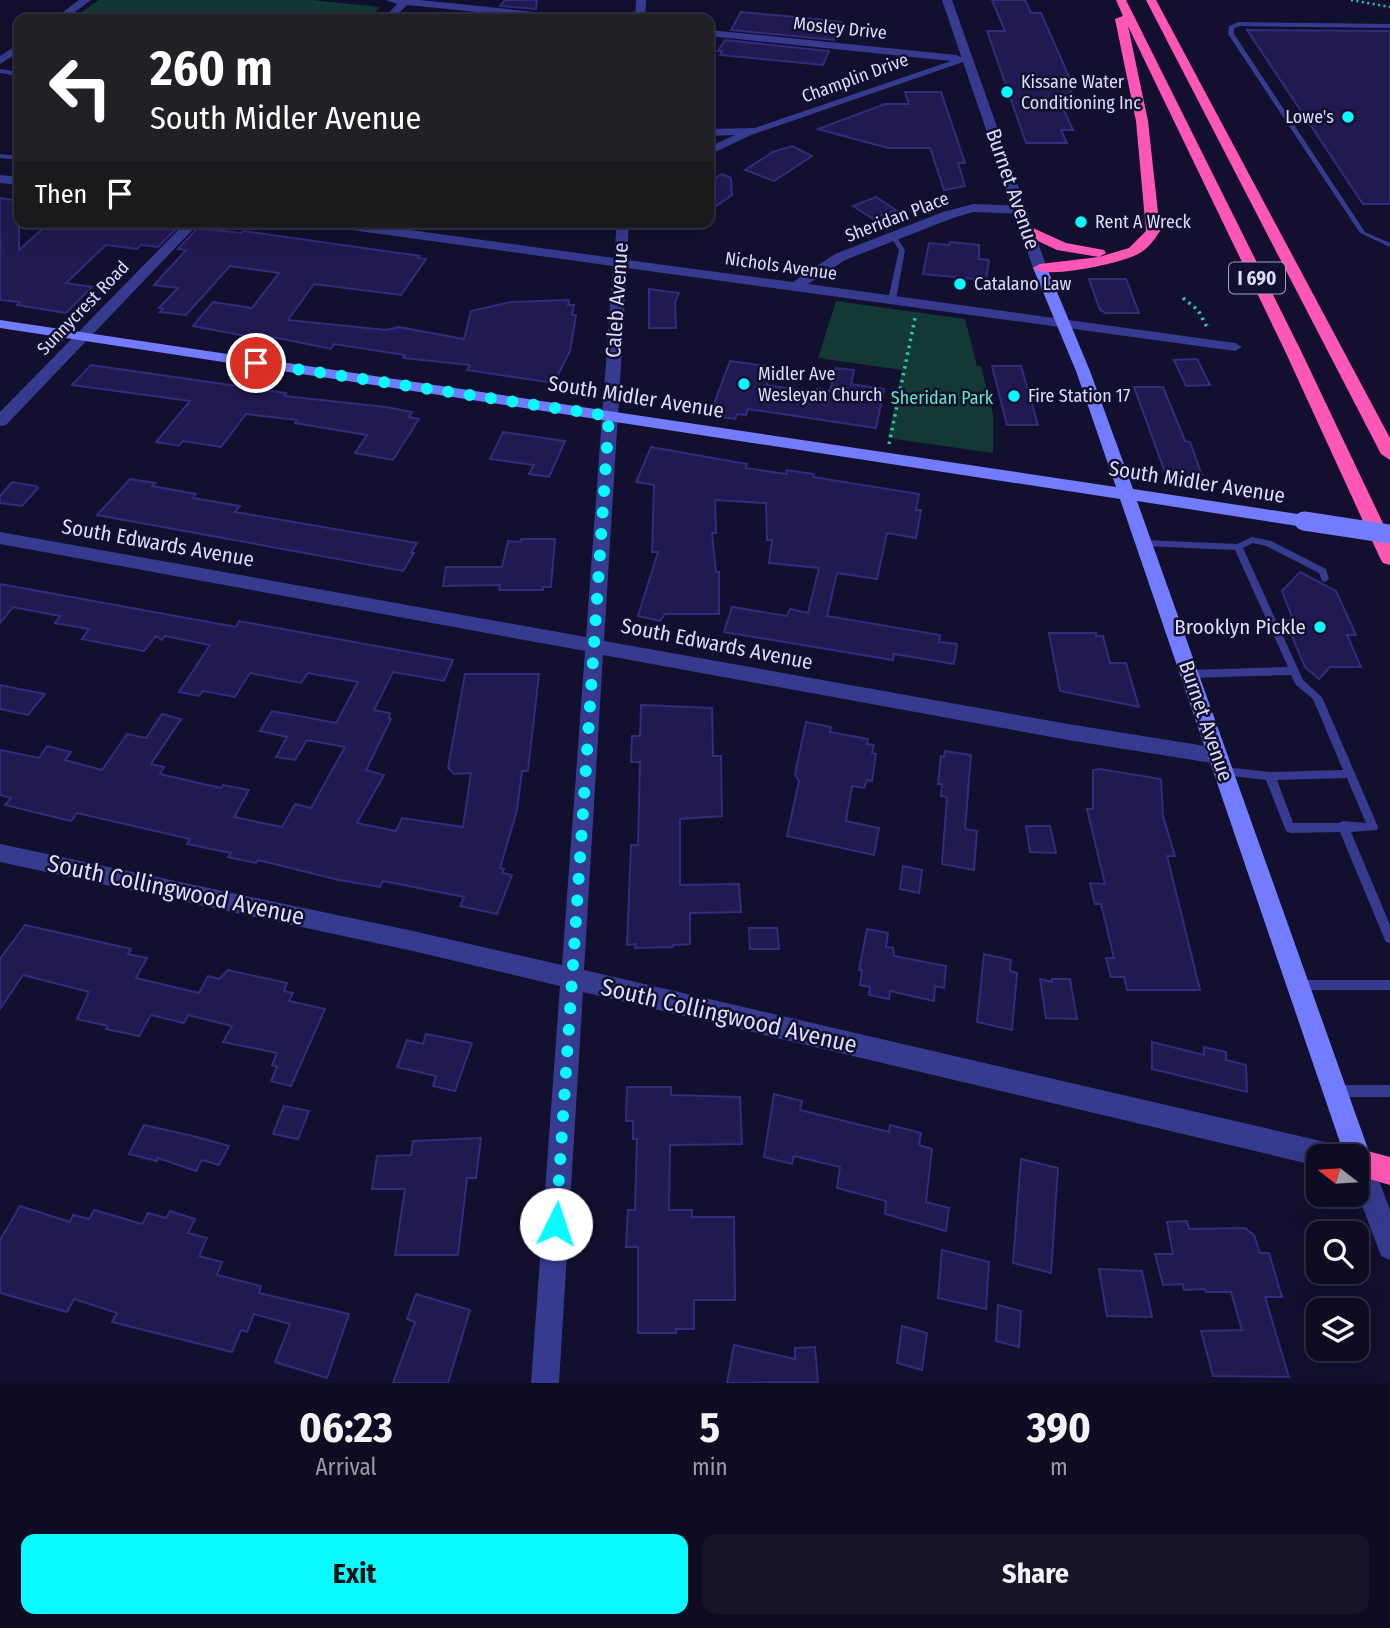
<!DOCTYPE html>
<html lang="en">
<head>
<meta charset="utf-8">
<style>
	body { margin:0; font-family:"Fira Sans Condensed",sans-serif; background:#17152a; color:#f1f3f6; height:100vh; display:flex; flex-direction:column; font-size:26px; white-space:nowrap }
	* { box-sizing:border-box; margin:0 }
	p { font-size:23px; color:#9b9ba5 }
	.icon { flex:none; width:38px; height:38px; fill:none; stroke:currentColor; stroke-width:2; stroke-linecap:round; stroke-linejoin:round }
	.map { position:relative; height:1383px; overflow:hidden }
	.drawer { display:flex; flex-direction:column; background:#0e0c22; flex:1 }
	.drawer>* { flex:none }
	.banner { position:absolute; left:14px; top:14px; width:700px; height:214px; border-radius:14px; box-shadow:0 7px 28px #0002,0 0 0 2px #2e2c40; background:#202124; color:#fff; overflow:hidden }
	.needle { width:46px; rotate:287deg }
	.tools { position:absolute; left:1306px; top:1144px; display:grid; gap:14px }
	.tools a { display:grid; place-items:center; width:63px; height:63px; border-radius:14px; background:#0e0c22; box-shadow:0 7px 28px #0002,0 0 0 2px #2e2c40; font-size:35px }
	.pin { position:absolute; display:grid; place-items:center; width:60px; height:60px; color:#fff; margin:-30px; border:4px solid #fff; border-radius:50%; box-shadow:0 2px 7px #0007 }
	.me { position:absolute; width:77px; margin:-38px; rotate:4deg; stroke-linejoin:round; filter:drop-shadow(0 0 5px #0008) }
	.turn { display:flex; align-items:center; gap:24px; height:147px; padding:0 21px; font-size:32px }
	.turn .icon { width:91px; height:91px; stroke-width:2.5 }
	.turn b { display:block; font-size:49px; line-height:60px }
	.then { display:flex; align-items:center; height:66px; padding:0 21px; background:#0003; gap:14px; font-size:26px }
	.eta { display:flex; justify-content:space-evenly; align-items:center; height:119px; text-align:center }
	.eta b { font-size:42px; font-weight:700; line-height:49px }
	.cta { display:flex; gap:14px; margin-top:auto; padding:14px 21px }
	.cta a { flex:1; height:80px; border-radius:14px; background:#08f9ff; color:#111; font-size:28px; font-weight:700; line-height:80px; text-align:center }
	.cta a+a { background:#17152a; color:#f1f3f6 }
	.map>svg:first-child { display:block }
	.green { fill:#123934 }
	.building { fill:#211a50; stroke:#342a7e; stroke-width:2 }
	.lines { fill:none; stroke-linecap:round; stroke-linejoin:round }
	.path-far1 { stroke:#27c9b2; stroke-width:2.5; stroke-dasharray:2 3.5; stroke-linecap:butt }
	.path { stroke:#27c9b2; stroke-width:3.5; stroke-dasharray:2.5 4.5; stroke-linecap:butt }
	.service { fill:#373b90; fill-rule:evenodd }
	.minor { fill:#373b90; fill-rule:evenodd }
	.tertiary { fill:#373b90; fill-rule:evenodd }
	.secondary { fill:#737bff; fill-rule:evenodd }
	.motorway { fill:#ff57b5; fill-rule:evenodd }
	.secondary-bridge { stroke:#737bff; stroke-width:19 }
	.route { stroke:#08f9ff; stroke-width:12; stroke-dasharray:0 21.6 }
	.poi-dot { fill:#08f9ff; stroke:#12102e; stroke-width:2.5 }
	.labels { text-anchor:middle; stroke-width:5; stroke-linejoin:round; paint-order:stroke }
	.far-street-label { font-size:18px; fill:#dedcff; stroke:#12102e }
	.far-poi-label { font-size:18px; fill:#dedcff; stroke:#12102e; text-anchor:start }
	.far-park-label { font-size:18px; fill:#5deabc; stroke:#12102e }
	.shield { fill:#12102e; stroke:#a19fc0; stroke-width:2 }
	.shield-label { font-size:19px; font-weight:bold; fill:#dedcff }
	.street-label { font-size:21px; fill:#dedcff; stroke:#12102e }
	.poi-label { font-size:21px; fill:#dedcff; stroke:#12102e; text-anchor:end }
	.near-street-label { font-size:24px; fill:#dedcff; stroke:#12102e }
</style>
</head>
<body>
<div class="map">
<svg width="1390" height="1383" viewBox="0 0 1390 1383">
	<rect width="100%" height="100%" fill="#12102e"/>
	<path class="green" d="M99 0H311L380 7 368 19H72Z
		M836 301 965 319 977 366H981L993 415V453L888 438 902 370 818 358Z"/>
	<path class="building" d="M505 0H537L536 9 500 6Z
		M992 0H1025L1031 13H1041L1070 79H1066L1077 105 1062 106 1073 130H1061L1067 143H1026L987 31H1005Z
		M741 12 817 19 841 22 834 40 731 30Z
		M1247 30 1390 31V204H1363Z
		M725 40 829 51 823 65 720 55 722 51H718Z
		M905 92H941L965 163H958L965 186 944 190 930 148H888L818 129 885 104H909Z
		M792 146 812 156 774 181 745 170 773 152Z
		M722 174 731 178 732 195 709 211V182Z
		M876 197 896 210 873 219 853 206Z
		M0 198 19 201V250L50 222H154L179 226 158 247 141 245 137 249 106 245 66 283 92 287 66 313 17 305 20 302 0 300Z
		M198 228 241 233 243 231 420 256 418 258 426 259 401 295 314 284 288 320 386 330 399 327 464 339 471 311 511 302 569 300 568 305H574L572 315H576L570 351 554 383 467 370 470 365 403 358 405 355 334 344 331 349 283 339 264 336 261 339 193 326 213 302 252 308 279 273 230 266 186 315 160 312 163 309 159 308 178 288 154 285 186 250 178 249Z
		M950 242 979 245V259L989 260 986 280 923 274 929 243 949 245Z
		M1089 279H1126L1139 313H1106L1100 310Z
		M649 289 679 293 675 302 676 328H649Z
		M1197 359 1210 385 1186 386 1174 360Z
		M730 361 772 367 767 385 816 393 817 389 830 391 836 368 854 370 851 384 884 389 876 428 748 409 746 415 737 414 735 419 715 416 719 405 714 404Z
		M91 365 286 393 284 396 386 407 412 412 409 417 419 419 393 460 355 453 367 435 295 423 297 420 246 414 221 447 183 441 179 446 156 442 190 401 72 385Z
		M992 366H1021L1038 425H1007Z
		M1134 387H1163L1185 441 1190 442 1202 475H1166Z
		M503 432 565 441 549 477 529 474 534 465 490 459Z
		M651 447 747 464 746 468 786 474 787 470 814 474 813 477 919 494 916 510H921L916 538 887 533 877 579 837 573 827 616 940 635 939 642 957 644 954 664 894 654 893 660 724 632 732 607 787 616 790 609 808 613 819 568 769 563 772 540H767L766 503 715 500 716 533H712L716 572H719V614H665L660 621 638 616 658 552H652L654 485 636 482Z
		M130 479 155 483 152 486 196 494 193 498 240 506 235 512 417 543 411 553H414L403 571 97 515Z
		M12 482 36 486 38 488 22 506 0 503V496Z
		M521 539H555L551 587H543V590H499L500 585 443 586 446 567H502L508 541 520 542Z
		M1300 572 1336 591 1356 635H1347L1361 667H1330L1319 679 1305 667 1285 620H1293L1282 591Z
		M0 584 236 627 239 621 453 660 444 681 393 672 374 710 390 713 389 718 391 719 366 770 384 775 357 823 396 831 402 818 463 827 471 773 454 774 448 768 465 674H539L528 771H522L517 810 500 868 504 869 502 873 512 875 497 914 460 906 464 897 383 881 380 887 339 880 258 860 256 863 228 857 231 853 187 844 190 839 77 813 71 821 5 805 11 798 0 795V750L39 758 47 746 71 752 65 760 102 770 127 734 146 738 162 714 181 719 151 764 164 767 160 774 221 788 223 785 249 790 234 817 282 827 295 804 311 808 345 747 307 740 295 760 276 757 287 737 260 731 272 711 336 723 358 682 308 673 301 683 250 673 235 697 203 691 199 696 179 692 210 645 165 636 162 640 156 636 144 651 97 642 82 639 89 629 55 623 60 616 13 607 0 623Z
		M1049 633H1096V636H1103L1110 663H1126L1139 707 1060 691Z
		M0 685 24 690 45 694 28 715 0 709Z
		M641 705 712 708 713 756H721L722 816 680 819V885L739 884 741 912 690 913V944L673 945V947L635 948 636 944 627 945 631 845H638L640 762H631L632 736H640Z
		M806 722 831 727 830 732 868 739 867 744 874 745 872 753 876 754 872 781 867 780 864 788 852 786 846 821 879 828 874 855 787 836 799 781 795 774Z
		M945 751 971 755 965 829 977 831 974 870 942 864 947 797 941 796 942 784H938L941 756 944 757Z
		M1100 769 1161 779 1163 816 1175 856H1167L1200 990H1127L1124 977H1111L1106 958H1114L1101 904H1095L1090 883 1105 884 1087 809H1093V770Z
		M1026 826H1050L1056 853 1030 852Z
		M903 866 922 870 919 893 900 889Z
		M25 925 131 949 128 954 147 958 136 978 199 993 208 976 219 979 228 970 287 983 284 991 293 993 289 1001 325 1009 291 1086 271 1081 277 1067 272 1065 277 1053 223 1042 232 1026 188 1015 184 1023 151 1015 139 1036 106 1029 108 1026 77 1019 89 992 23 975 0 1009V959Z
		M749 928H777L779 949H750Z
		M867 929 888 933 886 947 893 948 894 956 946 966 944 988 935 986 934 1001 890 991 889 999 869 995 870 987 860 985 862 970H859Z
		M984 954 1011 960 1010 971 1017 973 1012 1030 977 1022Z
		M1040 979 1052 982V979H1070L1077 1019 1046 1018Z
		M426 1034 472 1043 455 1091 433 1086 436 1076 397 1067 407 1040 423 1044Z
		M1152 1042 1204 1055V1047L1226 1052V1060L1246 1065 1247 1092 1152 1069Z
		M627 1087H671V1095L740 1097 742 1144 670 1145 669 1210H692V1217H734L735 1300H694V1329H676V1333H638V1247H626L628 1210H635L637 1139H633V1121H626Z
		M774 1094 802 1101 800 1110 889 1132 890 1125 921 1133 919 1145 932 1149 926 1202 949 1208 946 1231 885 1214 886 1201 837 1188 840 1167 794 1156 792 1164 764 1157Z
		M284 1106 309 1111 298 1139 273 1134Z
		M144 1125 193 1136 229 1146 219 1165 202 1160 196 1171 158 1158 157 1161 129 1154Z
		M481 1138 476 1178H467L458 1255H395L405 1189H372L377 1156 411 1155 413 1141Z
		M1021 1159 1058 1168 1051 1273 1013 1263Z
		M20 1206 70 1222 73 1215 89 1219 94 1210 142 1224 148 1213 166 1218 170 1211 195 1219 188 1233 207 1238 199 1256 222 1262 217 1275 261 1286 259 1293 349 1314 327 1378 275 1362 290 1324 254 1314 247 1332 241 1330 232 1352 112 1322 117 1313 74 1299 67 1312 0 1293V1240Z
		M1187 1221 1189 1229 1245 1228 1254 1235 1260 1253H1269L1282 1297H1265L1289 1377 1213 1376 1201 1331 1242 1330 1231 1292H1206L1205 1289 1184 1290 1183 1284 1163 1285 1155 1254H1173L1167 1222Z
		M942 1250 989 1262 986 1309 938 1298Z
		M1099 1269 1142 1271 1152 1317 1107 1316Z
		M416 1294 470 1310 448 1383H393L415 1322 407 1319Z
		M998 1305 1021 1311 1019 1347 996 1341Z
		M902 1326 927 1333 922 1370 897 1363Z
		M734 1345 795 1359V1348L815 1347 818 1382 727 1383Z"/>
	<g class="lines">
		<path class="path-far1" d="M1351 0 1390 7"/>
		<path class="path" d="M1183 298 1198 310 1208 329
			M889 444 915 318"/>
		<path class="service" d="M1239 22 1390 24V28L1240 26 1234 28V34L1365 232 1390 243V247L1360 233 1228 34 1229 26Z
			M0 69 19 72V76L0 73Z
			M0 154 19 156V160L0 158Z
			M893 234 895 235 905 250 896 300 892 302 888 300 899 250 890 236Z
			M1252 537 1271 541 1326 569 1329 579 1325 582 1322 581 1319 573 1266 546 1253 543 1243 548 1303 680 1322 697 1378 827 1377 830 1351 832 1390 925V943L1386 942 1384 938 1340 832 1290 833 1286 831 1266 780 1224 775 1220 774 1219 771 1220 768 1224 767 1270 772 1343 770 1313 699 1296 685 1291 675 1190 678 1187 677 1185 674 1187 671 1190 670 1288 667 1235 550 1144 546 1140 543 1144 540 1237 544ZM1347 778 1366 823 1343 821 1339 823H1293L1277 780Z
			M1300 980H1390V990H1300L1296 989 1294 985 1296 981Z
			M1336 1085H1390V1097H1336L1332 1095 1330 1091 1332 1087Z"/>
		<path class="minor" d="M79 0H91L65 19H54Z
			M386 0H420L574 16 579 19H547L407 5 393 19H383L397 4Z
			M636 0H646L645 19H635Z
			M709 30 956 55 961 57 967 56 972 59 751 135 709 155V147L735 135 709 136V129L755 128 951 61 709 36Z
			M19 44V52L0 64V56Z
			M0 175 19 177V185L0 183Z
			M973 204 1022 206 1028 210 1022 214 973 212 953 218 845 260 808 284 1235 343 1242 347 1235 351 627 268 604 641 1068 724 1218 748 1225 750 1228 756 1225 762 1218 764 1068 740 603 655 584 970 1334 1144 1343 1148 1347 1157H1318V1166L583 992 559 1383H531L560 986 413 951 0 862V844L413 931 562 965 585 651 0 544V532L586 637 613 266 322 226 316 222H352L614 258 617 222H629L627 260 793 282 835 254 943 212Z
			M186 222H200L6 425 0 426V412Z"/>
		<path class="tertiary" d="M942 0H952L1047 268 1045 271 1040 272 1033 268Z
			M1360 1150 1369 1154 1390 1210V1260L1381 1256 1356 1189V1157H1350Z"/>
		<path class="secondary" d="M1040 264 1047 268 1090 371 1133 489 1304 515 1312 521 1304 527 1137 501 1373 1163 1369 1172 1360 1176 1356 1174V1157H1345L1120 499 0 328V320L1116 487 1076 371 1033 268Z"/>
		<path class="motorway" d="M1116 0H1126L1301 351 1390 538V565L1383 563 1380 558 1285 351 1128 26 1148 121 1160 231C1154 240 1148 249 1138 254 1122 263 1045 280 1033 268L1040 264 1099 257 1057 250 1023 234V228H1033L1066 243 1104 250 1106 253 1099 257 1129 248 1146 231 1136 121 1115 19 1123 16Z
			M1146 0H1156L1390 438V460L1381 454Z
			M1360 1149 1390 1157V1185L1356 1175V1157H1349L1350 1153Z"/>
		<path class="secondary-bridge" d="M1304 521 1390 534"/>
	</g>
	<g class="lines">
		<path class="route" d="M256 363 609 416 556 1224"/>
	</g>
	<g class="poi-dot">
		<circle cx="1007" cy="92" r="7"/>
		<circle cx="1348" cy="117" r="7"/>
		<circle cx="1081" cy="222" r="7"/>
		<circle cx="960" cy="284" r="7"/>
		<circle cx="744" cy="384" r="7"/>
		<circle cx="1014" cy="396" r="7"/>
		<circle cx="1320" cy="627" r="7"/>
	</g>
	<g class="labels">
		<g class="far-street-label">
			<text transform="translate(840 28) rotate(6)" y="6">Mosley Drive</text>
			<text transform="translate(855 78) rotate(-20)" y="6">Champlin Drive</text>
			<text transform="translate(897 217) rotate(-21)" y="6">Sheridan Place</text>
			<text transform="translate(781 266) rotate(8)" y="6">Nichols Avenue</text>
			<text transform="translate(83 308) rotate(-46)" y="6">Sunnycrest Road</text>
		</g>
		<g class="far-poi-label">
			<text x="1021" y="88">Kissane Water<tspan x="1021" dy="21">Conditioning Inc</tspan></text>
			<text x="1334" y="123" text-anchor="end">Lowe's</text>
			<text x="1095" y="228">Rent A Wreck</text>
			<text x="974" y="290">Catalano Law</text>
			<text x="758" y="380">Midler Ave<tspan x="758" dy="21">Wesleyan Church</tspan></text>
			<text x="1028" y="402">Fire Station 17</text>
		</g>
		<g class="far-park-label">
			<text x="942" y="404">Sheridan Park</text>
		</g>
		<rect class="shield" x="1229" y="262.5" width="56" height="31" rx="5"/>
		<g class="shield-label">
			<text x="1257" y="285">I 690</text>
		</g>
		<g class="street-label">
			<text transform="translate(1013 189) rotate(71)" y="7">Burnet Avenue</text>
			<text transform="translate(617 300) rotate(-86)" y="7">Caleb Avenue</text>
			<text transform="translate(636 397) rotate(9)" y="7">South Midler Avenue</text>
			<text transform="translate(1197 482) rotate(9)" y="7">South Midler Avenue</text>
			<text transform="translate(158 543) rotate(10)" y="7">South Edwards Avenue</text>
			<text transform="translate(717 644) rotate(11)" y="7">South Edwards Avenue</text>
			<text transform="translate(1206 721) rotate(71)" y="7">Burnet Avenue</text>
		</g>
		<g class="poi-label">
			<text x="1306" y="634">Brooklyn Pickle</text>
		</g>
		<g class="near-street-label">
			<text transform="translate(176 890) rotate(12)" y="8">South Collingwood Avenue</text>
			<text transform="translate(729 1016) rotate(13)" y="8">South Collingwood Avenue</text>
		</g>
	</g>
</svg>
<div class="tools">
<a><svg class="needle" viewBox="-14 -14 28 28"><path d="M0-13l5 13h-10z" fill="#e53935"/><path d="M0 13l5-13h-10z" fill="#9b9ba5"/></svg></a>
<a><svg class="icon" aria-label="search" viewBox="0 0 24 24"><circle cx="10" cy="10" r="6"/><path d="M15 15l6 6"/></svg></a>
<a><svg class="icon" aria-label="layers" viewBox="0 0 24 24"><path d="M12 4l9 5-9 5-9-5zM3 14l9 5 9-5"/></svg></a>
</div>
<div class="pin" style="left:256px;top:363px;background:#d93025"><svg class="icon" aria-label="arrive" viewBox="0 0 24 24"><path d="M6 21V4h12l-3 4 3 4H6"/></svg></div>
<svg class="me" style="left:556px;top:1224px" viewBox="-20 -20 40 40"><circle r="19" fill="#fff"/><path d="M0-13L10 11 0 6-10 11z" fill="#08f9ff"/></svg>
<div class="banner">
<div class="turn"><svg class="icon" aria-label="left" viewBox="0 0 24 24"><path d="M17 20v-9H6M10 6l-5 5 5 5"/></svg><div><b>260 m</b>South Midler Avenue</div></div>
<div class="then">Then<svg class="icon" aria-label="arrive" viewBox="0 0 24 24"><path d="M6 21V4h12l-3 4 3 4H6"/></svg></div>
</div>
</div>
<section class="drawer">
<div class="eta">
<div><b>06:23</b><p>Arrival</p></div>
<div><b>5</b><p>min</p></div>
<div><b>390</b><p>m</p></div>
</div>
<div class="cta"><a>Exit</a><a>Share</a></div>
</section>
</body>
</html>
